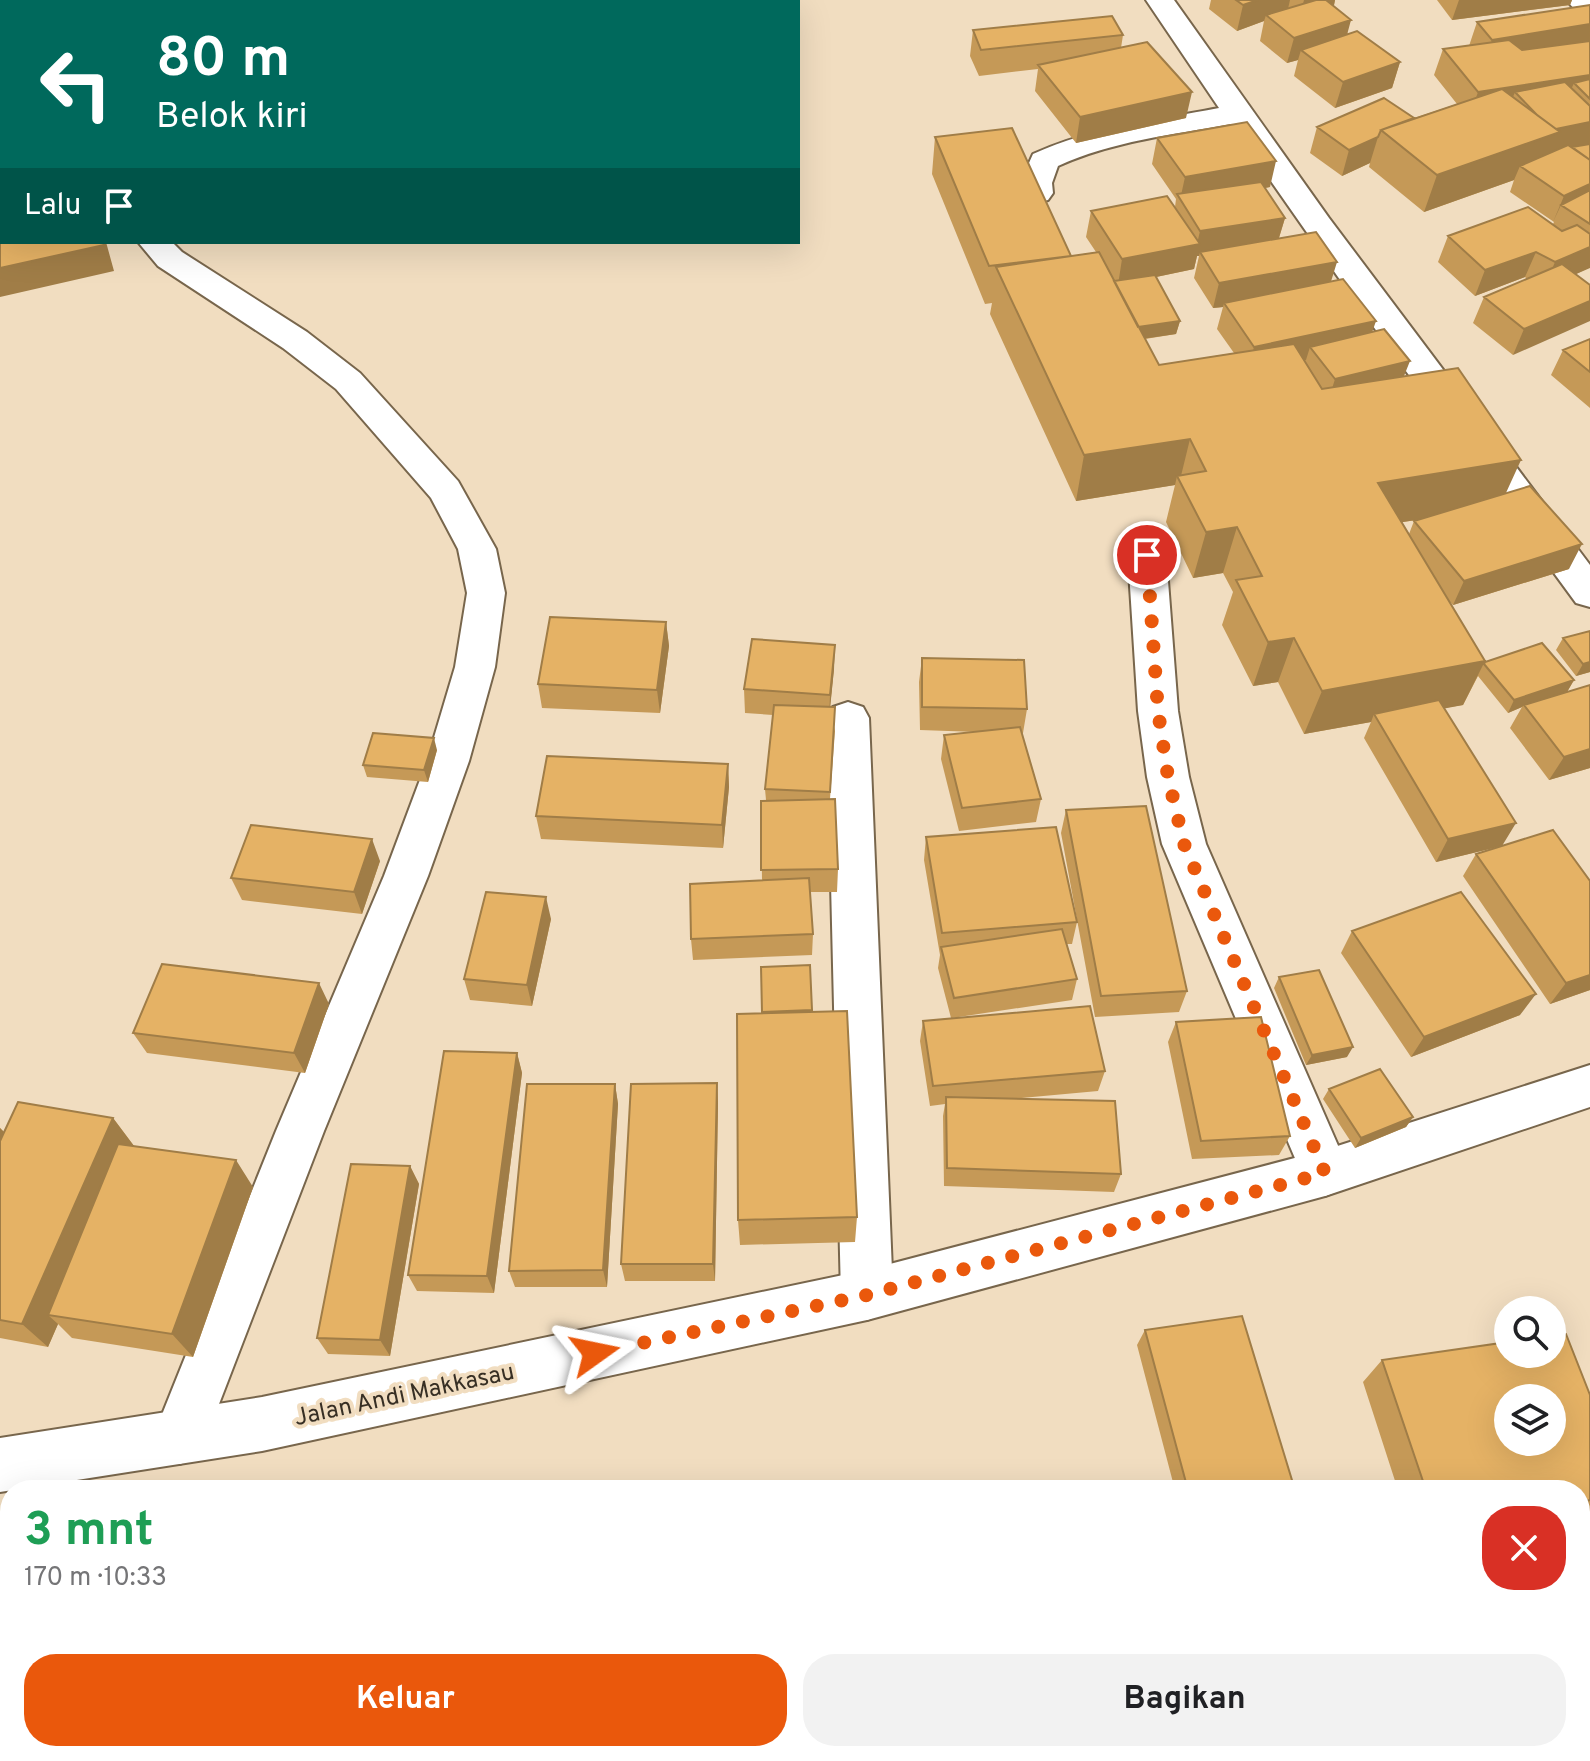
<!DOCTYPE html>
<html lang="id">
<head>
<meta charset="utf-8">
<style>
	body { margin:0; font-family:Overpass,sans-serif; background:#f2f2f2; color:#202124; height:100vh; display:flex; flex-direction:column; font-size:30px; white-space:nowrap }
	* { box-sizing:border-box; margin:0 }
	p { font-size:26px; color:#757577 }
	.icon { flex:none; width:44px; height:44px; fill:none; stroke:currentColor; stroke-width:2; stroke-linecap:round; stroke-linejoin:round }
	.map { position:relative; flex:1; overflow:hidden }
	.panel { position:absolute; left:0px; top:1480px; width:1590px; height:282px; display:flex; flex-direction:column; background:#fff; border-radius:32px 32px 0 0; box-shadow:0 8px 32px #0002 }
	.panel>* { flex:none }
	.hud { position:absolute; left:0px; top:0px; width:800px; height:244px; box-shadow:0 8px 32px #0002; background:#00695c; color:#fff; overflow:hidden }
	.fabs { position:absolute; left:1494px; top:1296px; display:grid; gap:16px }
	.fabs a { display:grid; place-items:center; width:72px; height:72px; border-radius:50%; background:#fff; box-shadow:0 8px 32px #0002; font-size:40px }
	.pin { position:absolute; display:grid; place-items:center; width:68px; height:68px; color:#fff; margin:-34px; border:4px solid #fff; border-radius:50%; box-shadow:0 2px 8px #0007 }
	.me { position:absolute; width:88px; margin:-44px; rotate:78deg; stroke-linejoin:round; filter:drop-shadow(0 0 6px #0008) }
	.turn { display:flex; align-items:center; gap:28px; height:168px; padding:0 24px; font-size:36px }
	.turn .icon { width:104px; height:104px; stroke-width:2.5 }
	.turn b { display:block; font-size:56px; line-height:68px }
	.then { display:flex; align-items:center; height:76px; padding:0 24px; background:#0003; gap:16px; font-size:30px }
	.round { display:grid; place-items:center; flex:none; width:84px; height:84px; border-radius:32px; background:#f2f2f2 }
	.overview { display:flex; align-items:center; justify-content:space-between; height:136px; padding:0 24px }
	h1 { font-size:48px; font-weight:700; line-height:60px; color:#1e9e55 }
	.cta { display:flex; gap:16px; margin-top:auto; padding:16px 24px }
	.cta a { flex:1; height:92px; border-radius:32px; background:#ea580c; color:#fff; font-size:32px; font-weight:700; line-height:92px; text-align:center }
	.cta a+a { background:#f2f2f2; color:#202124 }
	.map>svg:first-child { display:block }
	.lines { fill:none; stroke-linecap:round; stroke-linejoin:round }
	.street-casing { stroke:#78664c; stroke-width:4 }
	.secondary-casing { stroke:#78664c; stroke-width:4 }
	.street { fill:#fff; fill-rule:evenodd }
	.secondary { fill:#fff; fill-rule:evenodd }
	.wall { fill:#c59957; fill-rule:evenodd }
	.shaded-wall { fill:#a07d47 }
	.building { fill:#e5b265; stroke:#a07d47; stroke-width:2; fill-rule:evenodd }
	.route { stroke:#ea580c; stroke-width:14; stroke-dasharray:0 25.2 }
	.labels { text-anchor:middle; stroke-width:8; stroke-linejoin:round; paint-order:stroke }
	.street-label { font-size:24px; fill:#372f24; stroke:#f1ddc0 }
</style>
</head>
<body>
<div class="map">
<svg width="1590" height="1761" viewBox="0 0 1590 1761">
	<rect width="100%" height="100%" fill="#f1ddc0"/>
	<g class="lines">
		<defs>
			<path id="street" d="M117 0H145V2H117Z
				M1146 0H1174L1329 218 1590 565V607L1576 603 1359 307 1231 124C1172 135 1112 141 1058 166L1052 183 1053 193 1048 200 1037 203 1026 200 1020 183 1033 154C1092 127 1156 120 1219 108Z
				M1566 0H1590V18L1580 15Z
				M138 242H172L182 252 307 332 360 373 458 481 496 549 505 593 495 667 469 761 428 876 324 1131 199 1456 180 1464 161 1456 153 1437 276 1131 384 876 427 761 455 667 467 593 458 549 431 498 336 389 283 348 158 266Z
				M1147 541 1161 545 1166 555 1178 711 1189 777 1206 844 1350 1173 1342 1189 1325 1196 1308 1189 1162 844 1147 777 1138 711 1128 555 1133 545Z
				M848 702 863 707 869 718 893 1295 885 1313 867 1320 849 1313 841 1295 827 718 833 707Z"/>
			<path id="secondary" d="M1590 1065V1107L1325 1196 867 1320 262 1451 0 1492V1438L262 1397 867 1270 1325 1150Z"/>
		</defs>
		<use href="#street" class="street-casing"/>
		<use href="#secondary" class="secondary-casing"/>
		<use href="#street" class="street"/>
		<use href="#secondary" class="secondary"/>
	</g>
	<path class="wall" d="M1211 0H1335L1334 5H1333L1348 34 1400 62 1392 88 1335 108 1294 76 1298 60 1287 63 1260 41 1264 21 1237 31 1209 9Z
		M1437 0H1572L1570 5 1452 20Z
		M1590 5V267L1576 274 1513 355 1473 323 1484 297 1527 279 1525 277 1475 296 1438 262 1448 236 1553 224 1554 222 1510 192 1514 180 1424 212 1369 167 1370 163 1342 176 1310 153 1317 127 1414 118 1457 104 1434 75 1443 49 1469 46 1477 22Z
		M973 30 1123 35 1121 48 1186 118 1076 143 1035 91 1038 69 979 76 970 56Z
		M935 137 1071 256 1096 252 1086 237 1091 211 1175 207 1176 199 1152 164 1157 138 1270 187 1265 188 1285 218 1279 238 1331 281 1372 332 1404 376 1505 493 1569 569 1453 605 1449 601 1485 661 1574 680 1567 692 1590 768 1549 780 1510 728 1522 707 1508 713 1478 676 1463 705 1444 708 1503 846 1590 990 1550 1004 1463 876 1476 854 1497 847 1436 862 1364 738 1371 722 1304 734 1278 682 1253 686 1222 625 1233 592 1223 573 1193 578 1166 522 1175 485 1076 501 990 314 992 303 985 304 932 174ZM1197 256H1199L1194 278 1213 308 1223 307 1217 329 1234 353 1159 365 1145 339 1176 334 1180 321 1156 277 1194 269ZM1418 520 1414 521 1409 534 1402 522Z
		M1590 339V408L1551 375 1563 350Z
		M666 622 669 646 660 713 542 708 538 684Z
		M1563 638 1590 672 1576 676 1556 650Z
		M922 658 1027 709 1023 733H1022L1041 799 1036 822 959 831 941 759 944 735 977 732 920 730 919 682Z
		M834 669 830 707 835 731 830 799 838 869 837 892H810L813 934 812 955 693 960 691 939 762 881 761 801 766 800 765 789 773 715 745 713 744 689Z
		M437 750 428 782 367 777 363 765Z
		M728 764 729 787 723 848 541 839 536 816Z
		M1066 810 1187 991 1179 1012 1095 1017 1061 833Z
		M926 837 1077 922 1072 944H1067L1077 979 1072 1000 952 1018 1105 1071 1098 1091 1010 1099 1121 1174 1114 1192 944 1186 943 1116 945 1104 930 1106 920 1041 923 1021 951 1018 938 968 940 955 924 860Z
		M380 861 362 914 242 900 231 878Z
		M551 919 532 1006 470 1000 464 979Z
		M1352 931 1520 1015 1411 1057 1341 953Z
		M810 965 812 1012 857 1217 855 1242 740 1245 738 1220 762 1013 761 967Z
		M1279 977 1347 1057 1306 1065 1274 988Z
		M329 1004 305 1073 147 1053 133 1033Z
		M1176 1022 1290 1136 1279 1155 1192 1159 1168 1042Z
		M517 1053 522 1073 494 1293 417 1291 408 1275Z
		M717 1083 718 1103 715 1281H625L621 1264Z
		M615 1084 618 1104 607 1287H515L509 1271Z
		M1329 1089 1413 1117 1406 1127 1355 1148 1323 1099Z
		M113 1118 134 1146 253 1187 193 1357 72 1338 58 1324 48 1347 0 1338V1128L4 1132Z
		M410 1166 419 1184 390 1356 328 1354 317 1338Z
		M1145 1330 1295 1490H1175L1137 1345Z
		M1382 1360 1590 1395V1514L1580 1515V1490H1398L1363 1382Z"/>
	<path class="shaded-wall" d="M28 0H40V2H28Z
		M102 0H113V2H102Z
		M163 0H406V2H163Z
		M1258 0H1290L1287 13 1266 15 1264 21 1237 31 1243 5Z
		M1304 0H1335L1334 5 1299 19Z
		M1459 0H1572L1570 5 1452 20Z
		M1351 20 1344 46 1301 50 1298 60 1287 63 1294 38Z
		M1590 24V48L1483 65 1492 40Z
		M1400 62 1392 88 1335 108 1343 82Z
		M1590 75V99L1574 83 1565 103 1515 92 1507 112 1469 118 1478 92Z
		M1192 92 1186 118 1076 143 1080 117Z
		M0 102H2V169L0 170Z
		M1590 122V146L1520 166 1514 180 1424 212 1437 175 1552 130Z
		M1378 137 1370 163 1342 176 1349 150Z
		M1276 161 1270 187 1182 203 1180 200 1185 177Z
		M2 183V198L0 199V184Z
		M1590 184V205H1561L1553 222 1564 196Z
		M1285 218 1277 244 1200 252 1199 256H1197L1194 269 1118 285 1122 259 1197 244 1200 231Z
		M103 242H106L114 271 0 297V268Z
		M1590 245V268L1544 288 1555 262Z
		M1536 252 1525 277 1475 296 1485 270Z
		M1337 262 1329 288 1224 303 1223 307 1213 308 1219 283Z
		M1590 301V321L1513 355 1524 329Z
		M1180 321 1176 334 1135 340 1138 327Z
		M1376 321 1367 347H1310L1306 360 1247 372 1254 347Z
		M1410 361 1400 386 1327 405 1335 379Z
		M1190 439 1180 480 1177 476 1175 485 1076 501 1084 455Z
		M1521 460 1500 506 1361 529 1378 483Z
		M1237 527 1223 573 1193 578 1206 532Z
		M1582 544 1569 569 1453 605 1464 581Z
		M666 622 669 646 660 713 657 690Z
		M1294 638 1278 682 1253 686 1268 642Z
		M835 645 834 669 829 719 830 695Z
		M1485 661 1463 705 1378 721 1374 714 1371 722 1304 734 1322 691Z
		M1590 662V672L1576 676 1583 664Z
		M1574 680 1567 692 1524 705 1522 707 1508 713 1514 700Z
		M434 738 437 750 428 782 424 770Z
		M1590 749V768L1549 780 1564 757Z
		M728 764 729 787 723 848 722 825Z
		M1516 823 1502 846 1436 862 1448 839Z
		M372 839 380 861 362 914 354 892Z
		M546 897 551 919 532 1006 527 985Z
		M1590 975V990L1550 1004 1566 983Z
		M319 983 329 1004 305 1073 294 1053Z
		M1536 994 1520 1015 1411 1057 1424 1037Z
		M1353 1047 1347 1057 1306 1065 1312 1055Z
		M517 1053 522 1073 494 1293 487 1276Z
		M717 1083 718 1103 715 1281 713 1264Z
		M615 1084 618 1104 607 1287 603 1270Z
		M1413 1117 1406 1127 1355 1148 1361 1138Z
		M113 1118 134 1146 48 1315 58 1324 48 1347 22 1324Z
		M0 1128 6 1134 0 1146Z
		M236 1160 253 1187 193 1357 172 1334Z
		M410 1166 419 1184 390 1356 380 1340Z
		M1590 1652V1657L1580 1659V1655Z
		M10 1730V1752H26L23 1761H0Z
		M83 1752H103L101 1761H81Z
		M169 1752H186L185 1761H168Z
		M368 1752H382L379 1761H366Z"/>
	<path class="building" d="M0 0H28V2H2V40H0Z
		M46 0H102V2H46Z
		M213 0H284V2H198Z
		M296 0H397V2H296Z
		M406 0H510L511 2H407Z
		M515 0H620L621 2H515Z
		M1236 0H1258L1243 5Z
		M1316 0H1326L1351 20 1294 38 1266 15Z
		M1590 5V24L1492 40 1477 22Z
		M1112 16 1123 35 981 50 973 30Z
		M1357 31 1400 62 1343 82 1301 50Z
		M1509 40 1522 50 1590 41V75L1478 92 1443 49Z
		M1147 42 1192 92 1080 117 1038 65Z
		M0 47H2V71L0 72Z
		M0 78H2V102H0Z
		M1590 79V99L1574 83Z
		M1565 82 1590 106V122L1556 129 1537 115 1515 92Z
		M1502 89 1560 132 1437 175 1381 130Z
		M1384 98 1414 118 1381 130 1378 137 1349 150 1317 127Z
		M0 106H2V123L0 124Z
		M1247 122 1276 161 1185 177 1157 138Z
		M0 127H2V141L0 142Z
		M1012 128 1071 256 989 266 935 137Z
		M1590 144V160L1572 147Z
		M1568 145 1590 160V184L1564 196 1520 166Z
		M0 161H2V183L0 184Z
		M1261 182 1285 218 1200 231 1177 194Z
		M1590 190V224L1561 205Z
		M1167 196 1200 244 1122 259 1091 211Z
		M1528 207 1562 231 1577 225 1590 234V247L1555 262 1536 252 1485 270 1448 236Z
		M2 208V236H0V209Z
		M1316 232 1337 262 1219 283 1200 252Z
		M0 241 103 242 104 245 0 268Z
		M1099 252 1159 365 1294 344 1322 389 1458 368 1521 460 1378 483 1485 661 1322 691 1294 638 1268 642 1236 580 1262 576 1237 527 1206 532 1177 476 1206 471 1190 439 1084 455 996 267Z
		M1562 264 1590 285V301L1524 329 1484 297Z
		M1155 275 1180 321 1138 327 1114 281Z
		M1343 279 1376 321 1254 347 1224 303Z
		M1384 329 1410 361 1335 379 1310 347Z
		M1590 339V372L1563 350Z
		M1530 486 1582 544 1464 581 1414 521Z
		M550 617 666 622 657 690 538 684Z
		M1590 631V662L1583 664 1563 638Z
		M752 639 835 645 830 695 744 689Z
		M1542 643 1574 680 1514 700 1484 664 1485 662Z
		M922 658 1024 660 1027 709 922 707Z
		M1590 685V749L1564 757 1524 705Z
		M1439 700 1516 823 1448 839 1374 714Z
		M774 705 835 707 830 792 765 789Z
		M1020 727 1041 799 962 808 944 735Z
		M373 733 434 738 424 770 363 765Z
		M547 756 728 764 722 825 536 816Z
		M835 799 838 869 761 870V801Z
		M1146 806 1187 991 1101 996 1066 810Z
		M251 825 372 839 354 892 231 878Z
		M1056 827 1077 922 942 933 926 837Z
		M1553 830 1590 881V975L1566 983 1476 854Z
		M809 878 813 934 691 939 690 884Z
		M486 892 546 897 527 985 464 979Z
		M1461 892 1536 994 1424 1037 1352 931Z
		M1062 929 1077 979 954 998 941 947Z
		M162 964 319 983 294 1053 133 1033Z
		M810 965 812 1010 762 1012 761 967Z
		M1319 970 1353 1047 1312 1055 1279 977Z
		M1090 1006 1105 1071 933 1086 923 1021Z
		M847 1011 857 1217 738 1220 737 1014Z
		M1261 1017 1290 1136 1201 1141 1176 1022Z
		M444 1051 517 1053 487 1276 408 1275Z
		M1380 1069 1413 1117 1361 1138 1329 1089Z
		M717 1083 713 1264H621L631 1084Z
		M527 1084H615L603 1270 509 1271Z
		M946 1097 1115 1101 1121 1174 947 1168Z
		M18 1102 113 1118 22 1324 0 1320V1141Z
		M118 1144 236 1160 172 1334 48 1315Z
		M351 1164 410 1166 380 1340 317 1338Z
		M1242 1316 1295 1490H1188L1145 1330Z
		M1566 1334 1590 1395V1500L1580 1502V1490H1426L1382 1360 1508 1342V1354H1552V1336ZM1508 1398H1552V1442H1508Z
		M1590 1534V1652L1580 1655V1536Z
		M0 1605 10 1606V1730L0 1760Z
		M23 1752H83L81 1761H21Z
		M101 1752H169L168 1761H100Z
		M299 1752H368L366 1761H296Z"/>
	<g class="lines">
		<path class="route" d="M595 1353 867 1295 1325 1173 1184 844 1168 777 1158 711 1147 555"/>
	</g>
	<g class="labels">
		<g class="street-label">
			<text transform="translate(404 1394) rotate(-12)" y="8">Jalan Andi Makkasau</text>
		</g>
	</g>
</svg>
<div class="fabs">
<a><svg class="icon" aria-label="search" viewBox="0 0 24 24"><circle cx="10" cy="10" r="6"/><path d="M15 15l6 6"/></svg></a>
<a><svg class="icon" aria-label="layers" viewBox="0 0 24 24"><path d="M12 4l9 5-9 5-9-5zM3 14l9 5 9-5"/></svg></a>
</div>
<div class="pin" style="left:1147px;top:555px;background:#d93025"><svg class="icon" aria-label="arrive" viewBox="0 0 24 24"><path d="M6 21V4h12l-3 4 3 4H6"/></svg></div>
<svg class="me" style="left:595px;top:1353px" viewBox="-20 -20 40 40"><path d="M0-17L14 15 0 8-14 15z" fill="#ea580c" stroke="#fff" stroke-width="4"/></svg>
<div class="hud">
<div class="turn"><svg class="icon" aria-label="left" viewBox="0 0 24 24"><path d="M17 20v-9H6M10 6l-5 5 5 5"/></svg><div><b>80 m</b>Belok kiri</div></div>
<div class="then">Lalu<svg class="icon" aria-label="arrive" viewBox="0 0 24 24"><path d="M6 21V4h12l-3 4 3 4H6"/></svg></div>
</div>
<section class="panel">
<div class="overview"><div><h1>3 mnt</h1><p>170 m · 10:33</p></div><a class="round" style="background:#d93025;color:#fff"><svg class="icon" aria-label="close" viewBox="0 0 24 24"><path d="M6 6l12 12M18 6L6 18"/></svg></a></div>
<div class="cta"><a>Keluar</a><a>Bagikan</a></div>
</section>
</div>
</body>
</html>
